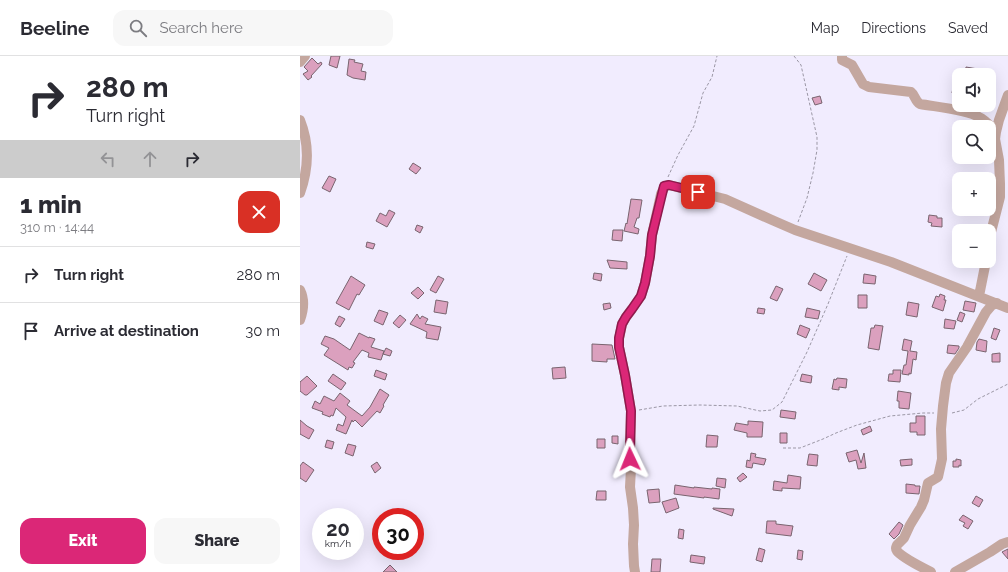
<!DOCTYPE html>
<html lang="en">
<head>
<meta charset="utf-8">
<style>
	body { margin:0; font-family:Raleway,sans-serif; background:#f7f7f7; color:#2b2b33; height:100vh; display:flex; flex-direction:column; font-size:15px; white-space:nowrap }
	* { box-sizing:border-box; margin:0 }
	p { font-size:13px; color:#7c7c81 }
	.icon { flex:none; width:22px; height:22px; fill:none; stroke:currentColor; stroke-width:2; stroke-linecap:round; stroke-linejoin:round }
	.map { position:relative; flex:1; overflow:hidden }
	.drawer { display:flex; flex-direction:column; background:#fff; width:300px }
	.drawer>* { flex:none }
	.hud { background:#fff; color:#2b2b33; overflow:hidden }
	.buttons { position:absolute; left:652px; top:12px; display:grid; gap:8px }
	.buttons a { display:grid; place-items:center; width:44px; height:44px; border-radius:8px; background:#fff; box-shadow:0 4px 16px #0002; font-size:20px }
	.speed { position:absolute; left:12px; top:452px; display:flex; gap:8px; font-size:20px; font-weight:700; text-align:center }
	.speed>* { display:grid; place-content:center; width:52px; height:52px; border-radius:50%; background:#fff; box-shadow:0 4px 16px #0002; line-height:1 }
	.speed small { font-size:10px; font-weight:400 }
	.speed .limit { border:6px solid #d22; background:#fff; color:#111 }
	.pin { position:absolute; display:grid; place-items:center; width:34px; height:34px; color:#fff; margin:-17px; border-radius:8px; box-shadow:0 2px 6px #0006 }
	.me { position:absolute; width:44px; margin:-22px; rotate:358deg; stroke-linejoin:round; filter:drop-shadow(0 0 3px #0008) }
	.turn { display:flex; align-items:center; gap:14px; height:84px; padding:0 20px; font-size:18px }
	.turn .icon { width:52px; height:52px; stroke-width:2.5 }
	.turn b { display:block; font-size:28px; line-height:34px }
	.lanes { display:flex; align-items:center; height:38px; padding:0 20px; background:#0003; justify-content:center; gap:20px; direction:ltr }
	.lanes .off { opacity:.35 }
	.round { display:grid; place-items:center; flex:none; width:42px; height:42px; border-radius:12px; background:#f7f7f7 }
	.headline { display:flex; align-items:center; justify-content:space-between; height:68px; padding:0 20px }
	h1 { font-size:24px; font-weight:800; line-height:30px }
	.action { display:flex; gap:8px; margin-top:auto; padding:8px 20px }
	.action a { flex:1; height:46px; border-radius:12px; background:#db2777; color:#fff; font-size:16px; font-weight:800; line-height:46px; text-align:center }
	.action a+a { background:#f7f7f7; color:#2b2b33 }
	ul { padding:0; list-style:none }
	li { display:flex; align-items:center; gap:12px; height:56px; padding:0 20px; border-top:1px solid #e1e1e2 }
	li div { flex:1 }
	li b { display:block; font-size:15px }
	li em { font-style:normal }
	header { display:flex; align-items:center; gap:24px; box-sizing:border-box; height:56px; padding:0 20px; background:#fff; border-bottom:1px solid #e1e1e2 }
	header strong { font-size:19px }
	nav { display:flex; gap:22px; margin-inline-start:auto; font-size:14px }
	.search { width:280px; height:36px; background:#f7f7f7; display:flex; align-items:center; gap:10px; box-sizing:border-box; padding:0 14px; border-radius:12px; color:#7c7c81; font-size:15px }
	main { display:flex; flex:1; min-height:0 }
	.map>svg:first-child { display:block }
	.building { fill:#dba0be; stroke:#79646f }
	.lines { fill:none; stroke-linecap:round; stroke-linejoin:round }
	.path { stroke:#9b97a5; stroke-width:1; stroke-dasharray:3 2; stroke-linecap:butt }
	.minor { stroke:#c4a79f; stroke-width:10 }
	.route-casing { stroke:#8e194d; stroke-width:10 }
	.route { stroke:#db2777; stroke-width:7 }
</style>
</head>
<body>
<header>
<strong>Beeline</strong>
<div class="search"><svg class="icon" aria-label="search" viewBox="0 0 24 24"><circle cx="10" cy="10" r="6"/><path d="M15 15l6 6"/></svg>Search here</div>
<nav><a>Map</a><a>Directions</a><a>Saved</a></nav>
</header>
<main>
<section class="drawer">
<div class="hud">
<div class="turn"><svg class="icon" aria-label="right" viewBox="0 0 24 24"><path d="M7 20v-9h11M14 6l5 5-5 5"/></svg><div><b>280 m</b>Turn right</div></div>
<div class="lanes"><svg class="icon off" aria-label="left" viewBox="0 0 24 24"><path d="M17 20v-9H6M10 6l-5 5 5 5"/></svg><svg class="icon off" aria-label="ahead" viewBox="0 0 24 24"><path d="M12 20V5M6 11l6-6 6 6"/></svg><svg class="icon" aria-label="right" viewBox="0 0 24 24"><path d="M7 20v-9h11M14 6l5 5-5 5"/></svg></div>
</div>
<div class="headline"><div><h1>1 min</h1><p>310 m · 14:44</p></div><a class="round" style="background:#d93025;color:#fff"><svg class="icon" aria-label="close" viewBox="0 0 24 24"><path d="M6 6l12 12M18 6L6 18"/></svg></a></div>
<ul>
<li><svg class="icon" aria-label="right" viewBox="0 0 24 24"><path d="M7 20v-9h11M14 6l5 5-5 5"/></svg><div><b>Turn right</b></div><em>280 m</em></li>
<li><svg class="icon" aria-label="arrive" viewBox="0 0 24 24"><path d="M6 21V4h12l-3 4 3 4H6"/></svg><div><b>Arrive at destination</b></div><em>30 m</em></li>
</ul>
<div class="action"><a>Exit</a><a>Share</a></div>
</section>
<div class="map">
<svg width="708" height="516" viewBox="0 0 708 516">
	<rect width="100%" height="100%" fill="#f1ecfe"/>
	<path class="building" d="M31 0H40L37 12 29 9Z
		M12 2 18 8 21 6 22 8 11 20 12 21 8 24 3 18 8 15 4 11Z
		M49 3 55 4 54 6 63 8 61 15 66 16 65 24 53 22 47 19Z
		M666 11 678 13V19H665Z
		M654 26 659 27V38L652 37Z
		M520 40 522 47 515 49 512 42Z
		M113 107 121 112 116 118 109 113Z
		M29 120 36 123 30 136 22 132Z
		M331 143 342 144 339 162H337L334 171 339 173 338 178 324 175 326 167 327 168Z
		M89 154 95 157 87 171 76 165 80 157 86 160Z
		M629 159 637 160V162H642V171L631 170 632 167 628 166Z
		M117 169 123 171 120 177 115 174Z
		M313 174H323L322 185 312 184Z
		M67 186 75 188 73 193 66 191Z
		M307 204 327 206V213L310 212Z
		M294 217 302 218 301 225 293 223Z
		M514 217 527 224 521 235 508 228Z
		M564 218 576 220 575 228 563 227Z
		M51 220 65 229 59 239 57 238 49 254 36 247Z
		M138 220 144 223 136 237 130 234Z
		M476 230 483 233 477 245 470 242Z
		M118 231 124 237 118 243 111 237Z
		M640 238 645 240 644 244H646L643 255 632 251 636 240 639 241Z
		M558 239H567V252H558Z
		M136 244 148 246 146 258 134 256Z
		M665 245 676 247 674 256 663 254Z
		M608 246 619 248 617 261 606 259Z
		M310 247 311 252 304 254 303 248Z
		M458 252 465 253 464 258 457 257Z
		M507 252 520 255 518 263 505 261Z
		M79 254 88 257 83 269 74 265Z
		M660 256 665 258 662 266 657 264Z
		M117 258 120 263 122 260 128 263 125 268 141 271 138 284 126 282 127 276 110 268Z
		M100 259 106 264 99 272 93 267Z
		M39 260 45 263 40 271 35 268Z
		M645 263 656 265 654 273 644 272Z
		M500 269 510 273 506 282 497 278Z
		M575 269 583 270 579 294 568 292 571 272H574Z
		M694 272 700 274 696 284 691 282Z
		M59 277 69 282V281L75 283 71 291 84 295 81 304 68 301 69 297 62 294 53 306 55 307 52 312 49 311 48 314 24 299 29 292 21 288 25 280 34 283 50 294Z
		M604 283 612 285 610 295 617 296 616 304 613 303 611 318 609 317V319L602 318 604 309H606L608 295 602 294Z
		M679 283 687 285 686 296 676 294 677 286Z
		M292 288 312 289 315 303H307V306L292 305Z
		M648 289 659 290V292L655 298 647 297Z
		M86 292 92 295 90 300 83 298Z
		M700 297V306H692V298Z
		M265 311 266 322 253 323 252 312Z
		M76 314 87 318 85 324 74 320Z
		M593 314H601L600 326 588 325 589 318H593Z
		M33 318 46 327 41 334 28 325Z
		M502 318 512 320 511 327 500 325Z
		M7 320 17 330 7 339H5L0 335V326Z
		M537 322 547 323 546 332 539 331V334L532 333 534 323 536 324Z
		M80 333 89 339 83 349 84 350 80 357 77 355 62 371 55 364 53 366 52 364 46 378 36 374 38 368 43 370 46 361 36 352 33 360 31 359 30 361 22 358 23 356 12 352 15 345 20 348 24 340 34 345 40 337 50 345 47 349 62 360 70 351Z
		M598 335 611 337 609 353 599 352V345H597Z
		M481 354 496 356 495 363 480 361Z
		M616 360H625V379H617V376H610V367H616Z
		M0 364 7 370 14 374 9 383 0 378Z
		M448 365 463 366 462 381H447V377L434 374 436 367 448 369Z
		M570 370 572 375 563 379 561 374Z
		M480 377H487V387H480Z
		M407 379 418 380 417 391H406Z
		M312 380H318V388L312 387Z
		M297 383H305V392H297Z
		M27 384 34 386 32 393 25 391Z
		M48 388 56 390 53 400 45 397Z
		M557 394 561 407 564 397 566 412 558 413 556 404 549 406 546 397Z
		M451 397 456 398 455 401 466 403 464 409 453 407 452 412 446 411 447 404 450 405Z
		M509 398 518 399 517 410 507 409Z
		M612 403V409L601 410 600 404Z
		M656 403 661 404V410L659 409V411H653V405H656Z
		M3 406 14 414 6 426 0 422V410Z
		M77 406 81 412 75 417 71 410Z
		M443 417 447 421 440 426 437 422Z
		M488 419 501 421 500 433 482 432V435L473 434 474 425 487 427Z
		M417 422 426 423 425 432 416 430Z
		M606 428 615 429V430H620L619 438 606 437Z
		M375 429 394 432V431L412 433V432L420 433 419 443 404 441V442L374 438Z
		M359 433 360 446 349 447 347 434Z
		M297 435H306V444H296Z
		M676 440 683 444 679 451 672 447Z
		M376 442 379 452 366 457 362 446Z
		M413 452 434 453 432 460 413 453Z
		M663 459 673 465 668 473 663 470 665 467 659 464Z
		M467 465H476V468L493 470 491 480 466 477Z
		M599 466 603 469 599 478 594 483 589 478Z
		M379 473 384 474 383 483 378 482Z
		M459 492 465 494 462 506 456 504Z
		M708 493V503L702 496Z
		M498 494 503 495 502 504 497 503Z
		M391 499 405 501 404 508 390 506Z
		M352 503H361L360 516H351Z
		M90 509 97 516H83Z"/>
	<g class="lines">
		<path class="path" d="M494 0 501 9 517 81V94L513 117 507 142 498 166
			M368 121 378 99 394 70 403 37 412 21 417 0
			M339 354 363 350 400 349 437 350 460 355 472 354 482 346 507 296 528 248 547 200
			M652 357 664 354 678 343 708 328
			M483 392H500L523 383 536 377 557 369 590 360 623 357H634"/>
		<path class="minor" d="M542 0V4L552 9 563 28 569 31 611 36C615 39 615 45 620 48 637 51 665 53 679 61 686 64 691 71 696 76
			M0 6 5 0
			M0 64C10 89 9 112 0 137
			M689 184 700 141V128L699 104 695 83 696 76 699 64 708 39
			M0 234C5 244 4 253 0 264
			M679 240 686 205
			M335 516 334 510 333 488 334 469 333 452 330 431 331 412 330 395 331 355 325 319 319 291V283L322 268 326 261 332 253 341 240 345 227 350 200 352 179 361 138 365 130 369 129 425 143 472 164 495 174 591 206 708 252
			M631 516C623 512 602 501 597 495 595 492 596 492 597 489L604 482 610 469 621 451 624 444 628 427 638 421 642 403 641 373 643 350 646 327 649 317 667 291 686 256 692 249 697 247
			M655 516 690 496 702 488 708 486"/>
	</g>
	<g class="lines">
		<defs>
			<path id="route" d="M330 403V394L331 355 325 319 319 291V282L322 268 326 261 332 253 341 240 345 227 350 200 352 179 362 138 364 130 369 129 398 136"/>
		</defs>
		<use href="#route" class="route-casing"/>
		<use href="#route" class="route"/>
	</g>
</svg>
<div class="buttons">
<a><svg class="icon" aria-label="sound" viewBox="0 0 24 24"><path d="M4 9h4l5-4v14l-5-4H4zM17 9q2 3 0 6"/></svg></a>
<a><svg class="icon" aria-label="search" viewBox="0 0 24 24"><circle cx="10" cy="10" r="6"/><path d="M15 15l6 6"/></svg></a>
<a>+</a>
<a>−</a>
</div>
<div class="speed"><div>20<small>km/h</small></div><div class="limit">30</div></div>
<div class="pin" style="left:398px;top:136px;background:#d93025"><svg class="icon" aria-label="arrive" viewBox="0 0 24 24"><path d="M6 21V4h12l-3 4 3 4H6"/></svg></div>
<svg class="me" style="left:330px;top:403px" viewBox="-20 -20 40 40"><path d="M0-17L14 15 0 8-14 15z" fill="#db2777" stroke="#fff" stroke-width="4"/></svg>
</div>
</main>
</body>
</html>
